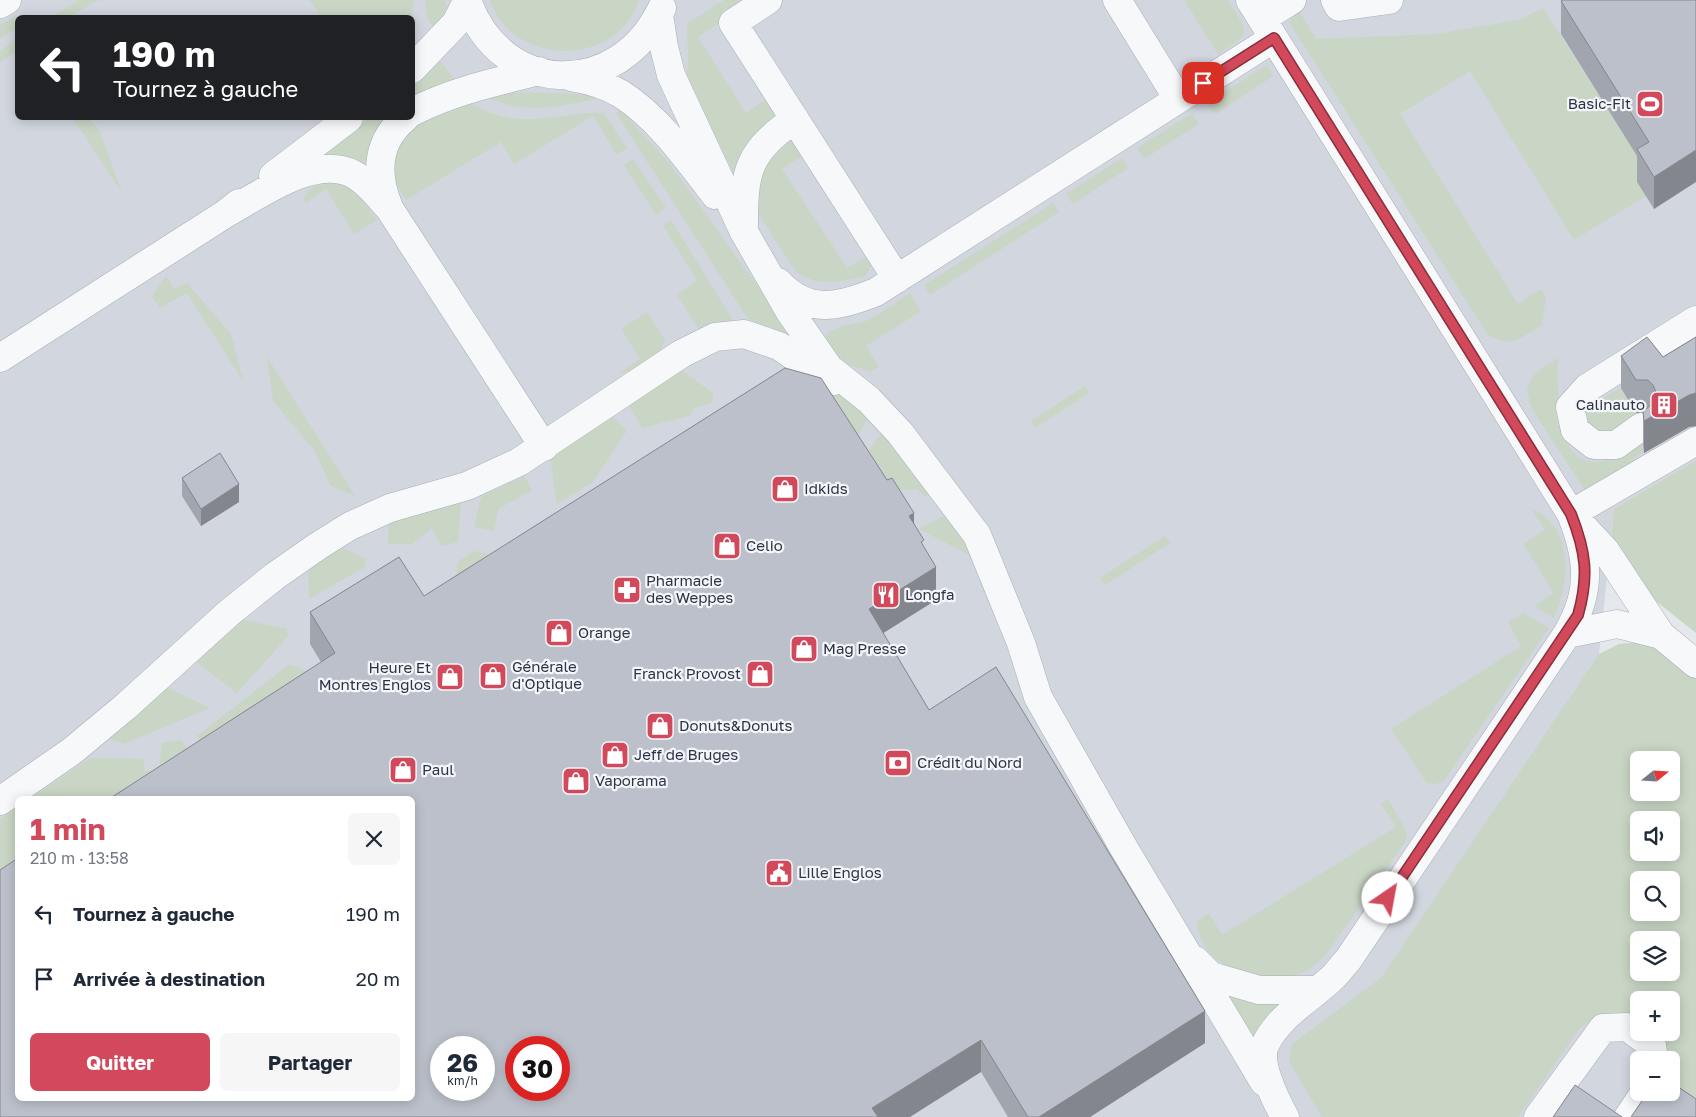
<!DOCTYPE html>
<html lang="fr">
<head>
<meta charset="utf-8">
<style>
	body { margin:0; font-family:"Golos Text",sans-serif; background:#f6f6f7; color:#1f2937; height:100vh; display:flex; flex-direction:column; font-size:19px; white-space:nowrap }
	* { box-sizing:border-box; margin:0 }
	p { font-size:16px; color:#747a83 }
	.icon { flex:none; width:28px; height:28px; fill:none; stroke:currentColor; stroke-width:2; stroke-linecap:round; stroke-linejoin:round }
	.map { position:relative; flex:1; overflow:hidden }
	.sheet { position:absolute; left:15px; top:796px; width:400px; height:305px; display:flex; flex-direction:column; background:#fff; border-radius:8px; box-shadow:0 2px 12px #0003 }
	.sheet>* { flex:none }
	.top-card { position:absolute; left:15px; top:15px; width:400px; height:105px; border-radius:8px; box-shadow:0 2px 12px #0003; background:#202124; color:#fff; overflow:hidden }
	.needle { width:32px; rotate:72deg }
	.buttons { position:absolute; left:1630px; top:751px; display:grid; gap:10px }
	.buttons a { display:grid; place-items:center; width:50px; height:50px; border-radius:8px; background:#fff; box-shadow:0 2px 12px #0003; font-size:25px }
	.speed { position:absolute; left:430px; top:1036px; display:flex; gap:10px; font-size:25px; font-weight:700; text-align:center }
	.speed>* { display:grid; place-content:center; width:65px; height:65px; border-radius:50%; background:#fff; box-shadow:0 2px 12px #0003; line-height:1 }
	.speed small { font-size:12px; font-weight:400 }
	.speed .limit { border:8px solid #d22; background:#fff; color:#111 }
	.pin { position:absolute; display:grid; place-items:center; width:42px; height:42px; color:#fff; margin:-21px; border-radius:10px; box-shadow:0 2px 8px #0006 }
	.me { position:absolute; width:55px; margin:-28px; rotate:33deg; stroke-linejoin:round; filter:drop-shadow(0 0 4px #0008) }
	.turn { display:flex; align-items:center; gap:18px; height:105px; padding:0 15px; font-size:22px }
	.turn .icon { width:65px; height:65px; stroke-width:2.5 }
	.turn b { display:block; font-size:35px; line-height:42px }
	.round { display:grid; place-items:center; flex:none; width:52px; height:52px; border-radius:8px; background:#f6f6f7 }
	.summary { display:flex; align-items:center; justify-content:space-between; height:85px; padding:0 15px }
	h1 { font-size:30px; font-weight:700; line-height:38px; color:#d1495b }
	.button { display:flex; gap:10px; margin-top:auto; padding:10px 15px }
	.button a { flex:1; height:58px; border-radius:8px; background:#d1495b; color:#fff; font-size:20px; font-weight:700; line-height:58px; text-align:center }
	.button a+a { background:#f6f6f7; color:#1f2937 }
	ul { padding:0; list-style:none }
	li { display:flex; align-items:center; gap:15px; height:65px; padding:0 15px }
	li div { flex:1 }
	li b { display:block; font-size:19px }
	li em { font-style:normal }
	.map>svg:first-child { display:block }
	.built { fill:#d2d6de; fill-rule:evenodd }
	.green { fill:#c9d6c5; fill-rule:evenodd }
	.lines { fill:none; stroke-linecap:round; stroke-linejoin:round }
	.minor-casing { stroke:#a9aeb7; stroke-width:29 }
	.minor { stroke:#f7f8fa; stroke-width:28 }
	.wall { fill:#a1a5ae }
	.shaded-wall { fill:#83868d }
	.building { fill:#bbc0ca; stroke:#83868d; fill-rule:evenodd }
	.route-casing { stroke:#882f3b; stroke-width:12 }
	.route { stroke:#d1495b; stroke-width:9 }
	.labels { text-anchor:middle; stroke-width:4.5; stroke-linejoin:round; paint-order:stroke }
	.poi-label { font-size:15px; fill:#2b3445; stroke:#f4f6f9; text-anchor:start }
</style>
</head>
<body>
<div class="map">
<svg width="1696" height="1117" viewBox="0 0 1696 1117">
	<rect width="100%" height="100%" fill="#e4e7ec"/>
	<path class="built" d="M0 0H1696V460L1614 509 1599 654 1696 728V1117H0ZM18 18H412V118H18ZM1639 760H1671V792H1639ZM18 799H412V1099H18ZM1639 820H1671V852H1639ZM1639 880H1671V912H1639ZM1639 940H1671V972H1639ZM1639 1000H1671V1032H1639ZM441 1048H484V1090H441ZM516 1048H559V1090H516ZM1639 1060H1671V1092H1639Z"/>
	<path class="green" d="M79 0H98L70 17H52Z
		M310 0H414L412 17H321Z
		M425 0H446V8L436 31 428 19Z
		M490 0H639C617 68 513 68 490 0Z
		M724 0H755L698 37 746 113 769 97 773 104 775 121 737 179 685 76C693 60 684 41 688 23Z
		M1184 0H1228C1249 34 1253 32 1218 54Z
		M1543 8 1649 174 1646 196 1574 240 1470 71 1400 114 1518 304 1541 289 1546 298 1542 325C1520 338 1512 349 1488 335L1289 22 1299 11 1316 39 1436 34 1519 20Z
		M15 16 17 19V28L0 39V25Z
		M17 39V51L0 62V51Z
		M440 61 455 80 413 95 412 87Z
		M1267 65 1273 76 1215 114 1207 103Z
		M504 92C536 94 569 90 600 98 556 107 526 115 483 96Z
		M467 101C506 124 526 121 570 115 581 114 593 112 604 113L627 148 617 155 593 116 514 164 501 142 406 200 391 175C401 122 421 120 467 101Z
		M621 110 670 164 797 341 776 329 748 319 616 113Z
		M1192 113 1199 124 1144 159 1137 148Z
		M73 118H87L99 129 122 193Z
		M370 118H387L379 132 367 165 343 159 307 163Z
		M789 138 798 144 805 154 782 169 847 268 873 253 876 257 865 277C839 281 818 288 795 271L758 213 756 201 764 161Z
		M1122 158 1128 168 1073 204 1066 194Z
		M633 159 666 208 656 215 624 165Z
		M340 180 356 190 377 220 354 234 326 189 306 203 303 199C314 181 320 183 340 180Z
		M1053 203 1059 212 930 295 924 285Z
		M671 220 733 320 699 330 677 295 697 280 663 226Z
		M166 276 174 289 187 283 231 334 243 381 187 293 160 308 152 296Z
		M910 293 921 311 866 346 879 367 871 372C854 367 830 360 823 342 831 321 854 328 870 319 884 312 897 301 910 293Z
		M647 312 665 340C656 363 644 371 619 373L640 359 621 329Z
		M267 357 355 496 330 485 315 451 273 401Z
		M1558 358C1558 384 1553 465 1597 462 1613 461 1629 450 1643 442L1644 452 1636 457 1626 470 1587 493 1531 408 1527 390 1530 380 1539 370Z
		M679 368 713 393 712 403 694 408 689 416 642 428 627 402Z
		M830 382 871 411 854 443 821 390Z
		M1085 386 1089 393 1035 428 1031 421Z
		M1621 388 1640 420 1597 438 1584 423 1586 412 1597 402Z
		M610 414 627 430 593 482 557 504 550 457Z
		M886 427 940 490 925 497 917 489 890 491 869 450Z
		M1696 460V633L1652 598 1611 539 1614 509Z
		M524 476 532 490 498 509 494 531 474 527 481 497Z
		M461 501 458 542 441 546 432 528 412 544H388L389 520Z
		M1531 508C1575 528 1570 580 1554 618L1534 606 1554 593 1523 544 1545 530Z
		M955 510 988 596 983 592 973 557 919 529Z
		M1165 536 1170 543 1105 585 1100 578Z
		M340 546 365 559V567L309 599 308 567Z
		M474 551 490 555 451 612 458 562Z
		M1523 613 1549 628 1443 782 1434 784 1427 783 1391 729 1521 646 1508 622Z
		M243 620 286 629 288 636 237 693 193 660Z
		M1642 642 1656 645 1696 679V1117L1671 1092V1060H1665L1653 1033 1671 1032V1000H1639V1021C1613 1012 1603 1012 1580 1028L1518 1117H1322L1289 1061 1292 1044 1381 978 1599 654 1619 644ZM1639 760H1671V792H1639ZM1639 820H1671V852H1639ZM1639 880H1671V912H1639ZM1639 940H1671V972H1639Z
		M290 664 335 685 212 764 197 736Z
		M162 685 210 708 124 744 95 734Z
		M181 740 202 771 159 799H30L90 758 143 759 145 771H159L162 743Z
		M1388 799 1407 833 1406 841 1325 956C1314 966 1304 974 1289 977 1252 986 1199 963 1197 922L1209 913 1222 935 1396 827 1381 804Z
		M17 807V891L0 902V819Z
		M1229 992 1283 998V1007C1268 1018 1258 1026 1252 1044L1222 1008Z"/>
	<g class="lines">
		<defs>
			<path id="minor" d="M467 0C501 97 618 101 662 8
				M768 0 733 23 897 279
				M1117 0 1178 99
				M1250 0 1571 514C1589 559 1592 591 1567 634L1348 960C1342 966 1337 974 1330 980 1309 999 1277 1018 1265 1045 1257 1063 1276 1101 1285 1117
				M1335 0 1339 7 1389 0
				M0 4 7 0
				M659 15 664 47 671 75 744 232 790 312 829 368 869 400 900 433 977 535 1021 643 1038 697 1125 850 1264 1082
				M1262 19 1292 0
				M412 69 456 23 467 1
				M571 77C588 80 606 85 621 94 659 118 688 160 715 195
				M412 112C453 91 495 82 539 71
				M273 176 349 118
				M388 205C375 172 377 141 405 118
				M225 214C258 196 314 154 353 174 368 182 378 196 389 208L544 447
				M744 225C744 170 748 152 795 119
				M778 282C808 315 839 307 876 292L1274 38
				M0 358 225 214 239 203
				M1641 427 1616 445H1594L1575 430 1570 407 1587 388 1696 320
				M1567 634 1617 624 1661 635 1605 550 1571 514 1696 441
				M1661 635 1696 664
				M0 801 72 751 125 707 230 612 275 576 318 546 350 526 390 508 467 486 519 462 681 354 715 337 744 334 779 346 824 377 834 381
				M1195 960 1211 976 1259 990H1317
				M1538 1117 1603 1028 1627 1027 1652 1045 1654 1060
				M1628 1117 1645 1092"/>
		</defs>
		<use href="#minor" class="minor-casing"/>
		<use href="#minor" class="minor"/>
	</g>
	<path class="wall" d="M1696 0 1654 209 1637 182V156L1561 34V1Z
		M1696 337V426L1689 427 1644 453 1643 445V413H1636L1621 388V356L1663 357Z
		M182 478 239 502 201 526 182 496Z
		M914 523 924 548 936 600 883 633 929 710 1205 1043 1090 1117H1008L981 1072 321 662 310 644V612L424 596Z"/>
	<path class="shaded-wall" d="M1696 150V182L1654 209V177Z
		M1696 393V426L1689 427 1644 453V421L1689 395Z
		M239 484V502L201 526V509Z
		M914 513V545L909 516Z
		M936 567V600L869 642V609Z
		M1205 1011V1043L1090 1117H1039Z
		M981 1040V1072L910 1117H872V1108Z"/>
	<path class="building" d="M1563 0H1696V150L1654 177 1637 149 1649 142 1561 1Z
		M1647 337 1663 357 1696 337V393L1689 395 1644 421 1643 412 1655 401 1656 392 1653 385 1648 380H1636L1621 356Z
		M785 368 821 378 887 480 892 478 914 513 909 516 924 540 921 542 936 567 869 609 929 710 996 667 1205 1011 1039 1117H1028L981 1040 872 1108 878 1117H0V870L18 858V1099H412V799H109L335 653 310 612 399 557 424 596ZM441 1048H484V1090H441ZM516 1048H559V1090H516Z
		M220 453 239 484 201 509 182 478Z
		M1671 1082 1696 1099V1117H1631L1648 1092H1671Z
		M1575 1085 1622 1117H1553Z"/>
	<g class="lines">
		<defs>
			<path id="route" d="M1203 83 1274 38 1571 514C1586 552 1589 576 1578 615L1388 898"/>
		</defs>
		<use href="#route" class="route-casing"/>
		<use href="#route" class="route"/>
	</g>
	<defs>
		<symbol id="stadium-square" viewBox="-11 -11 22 22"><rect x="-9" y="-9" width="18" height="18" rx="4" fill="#d1495b" stroke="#f4f6f9"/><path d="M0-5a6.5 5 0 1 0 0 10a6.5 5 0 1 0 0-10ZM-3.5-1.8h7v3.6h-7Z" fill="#fff"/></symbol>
		<symbol id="building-square" viewBox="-11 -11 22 22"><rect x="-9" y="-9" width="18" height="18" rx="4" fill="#d1495b" stroke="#f4f6f9"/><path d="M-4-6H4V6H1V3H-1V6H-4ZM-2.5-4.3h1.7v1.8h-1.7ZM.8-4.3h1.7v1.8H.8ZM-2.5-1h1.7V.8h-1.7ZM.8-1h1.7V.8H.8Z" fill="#fff"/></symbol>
		<symbol id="shop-square" viewBox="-11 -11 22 22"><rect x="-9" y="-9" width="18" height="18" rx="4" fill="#d1495b" stroke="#f4f6f9"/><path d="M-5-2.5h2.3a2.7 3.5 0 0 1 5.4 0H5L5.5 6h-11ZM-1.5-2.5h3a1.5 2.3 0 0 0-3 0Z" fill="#fff"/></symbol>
		<symbol id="pharmacy-square" viewBox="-11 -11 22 22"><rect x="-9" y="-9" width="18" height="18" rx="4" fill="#d1495b" stroke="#f4f6f9"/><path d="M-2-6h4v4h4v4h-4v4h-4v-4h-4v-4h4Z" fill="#fff"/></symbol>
		<symbol id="restaurant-square" viewBox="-11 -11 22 22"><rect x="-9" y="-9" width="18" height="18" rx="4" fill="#d1495b" stroke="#f4f6f9"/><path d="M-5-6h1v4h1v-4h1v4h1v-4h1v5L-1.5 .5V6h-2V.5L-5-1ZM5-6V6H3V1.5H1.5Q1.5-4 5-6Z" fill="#fff"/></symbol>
		<symbol id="bank-square" viewBox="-11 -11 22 22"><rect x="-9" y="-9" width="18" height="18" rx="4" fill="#d1495b" stroke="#f4f6f9"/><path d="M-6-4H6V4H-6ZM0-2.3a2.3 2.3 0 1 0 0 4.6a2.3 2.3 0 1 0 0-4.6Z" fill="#fff"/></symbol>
		<symbol id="civic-square" viewBox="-11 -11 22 22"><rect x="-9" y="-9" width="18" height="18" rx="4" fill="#d1495b" stroke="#f4f6f9"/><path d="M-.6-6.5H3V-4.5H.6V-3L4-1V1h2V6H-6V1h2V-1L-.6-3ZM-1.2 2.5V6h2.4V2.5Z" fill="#fff"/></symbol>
	</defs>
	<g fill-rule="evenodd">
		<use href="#stadium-square" x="1634" y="88" width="32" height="32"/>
		<use href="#building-square" x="1648" y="389" width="32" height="32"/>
		<use href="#shop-square" x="769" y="473" width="32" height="32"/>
		<use href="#shop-square" x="711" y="530" width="32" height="32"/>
		<use href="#pharmacy-square" x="611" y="574" width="32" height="32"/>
		<use href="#restaurant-square" x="870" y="579" width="32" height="32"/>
		<use href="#shop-square" x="543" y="617" width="32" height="32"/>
		<use href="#shop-square" x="788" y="633" width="32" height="32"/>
		<use href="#shop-square" x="744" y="658" width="32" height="32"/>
		<use href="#shop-square" x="477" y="660" width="32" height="32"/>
		<use href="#shop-square" x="434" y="661" width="32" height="32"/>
		<use href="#shop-square" x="644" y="710" width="32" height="32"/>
		<use href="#shop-square" x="599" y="739" width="32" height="32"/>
		<use href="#bank-square" x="882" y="747" width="32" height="32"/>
		<use href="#shop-square" x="387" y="754" width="32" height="32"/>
		<use href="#shop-square" x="560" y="765" width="32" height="32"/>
		<use href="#civic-square" x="763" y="857" width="32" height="32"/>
	</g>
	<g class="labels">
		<g class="poi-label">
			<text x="1631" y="109" text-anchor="end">Basic-Fit</text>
			<text x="1645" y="410" text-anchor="end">Calinauto</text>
			<text x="804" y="494">Idkids</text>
			<text x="746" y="551">Celio</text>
			<text x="646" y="586">Pharmacie<tspan x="646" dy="17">des Weppes</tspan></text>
			<text x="905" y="600">Longfa</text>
			<text x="578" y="638">Orange</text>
			<text x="823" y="654">Mag Presse</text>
			<text x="512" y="672">Générale<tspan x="512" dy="17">d'Optique</tspan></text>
			<text x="431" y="673" text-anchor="end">Heure Et<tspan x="431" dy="17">Montres Englos</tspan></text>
			<text x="741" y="679" text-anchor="end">Franck Provost</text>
			<text x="679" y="731">Donuts&amp;Donuts</text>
			<text x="634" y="760">Jeff de Bruges</text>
			<text x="917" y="768">Crédit du Nord</text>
			<text x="422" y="775">Paul</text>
			<text x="595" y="786">Vaporama</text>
			<text x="798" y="878">Lille Englos</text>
		</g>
	</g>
</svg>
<div class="buttons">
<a><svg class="needle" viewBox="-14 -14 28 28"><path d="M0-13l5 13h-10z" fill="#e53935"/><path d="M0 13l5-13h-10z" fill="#747a83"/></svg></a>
<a><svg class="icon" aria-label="sound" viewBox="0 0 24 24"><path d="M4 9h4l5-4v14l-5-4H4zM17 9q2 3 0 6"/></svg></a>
<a><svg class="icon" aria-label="search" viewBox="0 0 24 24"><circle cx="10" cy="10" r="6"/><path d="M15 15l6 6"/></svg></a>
<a><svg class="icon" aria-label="layers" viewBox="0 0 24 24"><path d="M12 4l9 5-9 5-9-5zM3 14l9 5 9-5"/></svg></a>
<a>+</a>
<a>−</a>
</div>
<div class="speed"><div>26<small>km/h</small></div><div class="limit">30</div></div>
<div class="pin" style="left:1203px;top:83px;background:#d93025"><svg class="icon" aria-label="arrive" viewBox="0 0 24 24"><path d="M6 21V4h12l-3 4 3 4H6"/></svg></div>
<svg class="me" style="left:1388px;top:898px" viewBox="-20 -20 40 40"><circle r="19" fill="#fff"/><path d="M0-13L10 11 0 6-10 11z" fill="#d1495b"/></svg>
<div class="top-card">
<div class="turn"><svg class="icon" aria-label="left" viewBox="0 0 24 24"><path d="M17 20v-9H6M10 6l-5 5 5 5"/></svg><div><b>190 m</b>Tournez à gauche</div></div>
</div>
<section class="sheet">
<div class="summary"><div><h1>1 min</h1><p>210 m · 13:58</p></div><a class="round"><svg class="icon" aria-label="close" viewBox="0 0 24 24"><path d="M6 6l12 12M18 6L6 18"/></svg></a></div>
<ul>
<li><svg class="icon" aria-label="left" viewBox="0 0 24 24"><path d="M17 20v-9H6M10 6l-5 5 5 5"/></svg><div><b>Tournez à gauche</b></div><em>190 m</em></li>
<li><svg class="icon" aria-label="arrive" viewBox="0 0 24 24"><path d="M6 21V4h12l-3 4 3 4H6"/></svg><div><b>Arrivée à destination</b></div><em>20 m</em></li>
</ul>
<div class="button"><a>Quitter</a><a>Partager</a></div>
</section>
</div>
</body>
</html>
